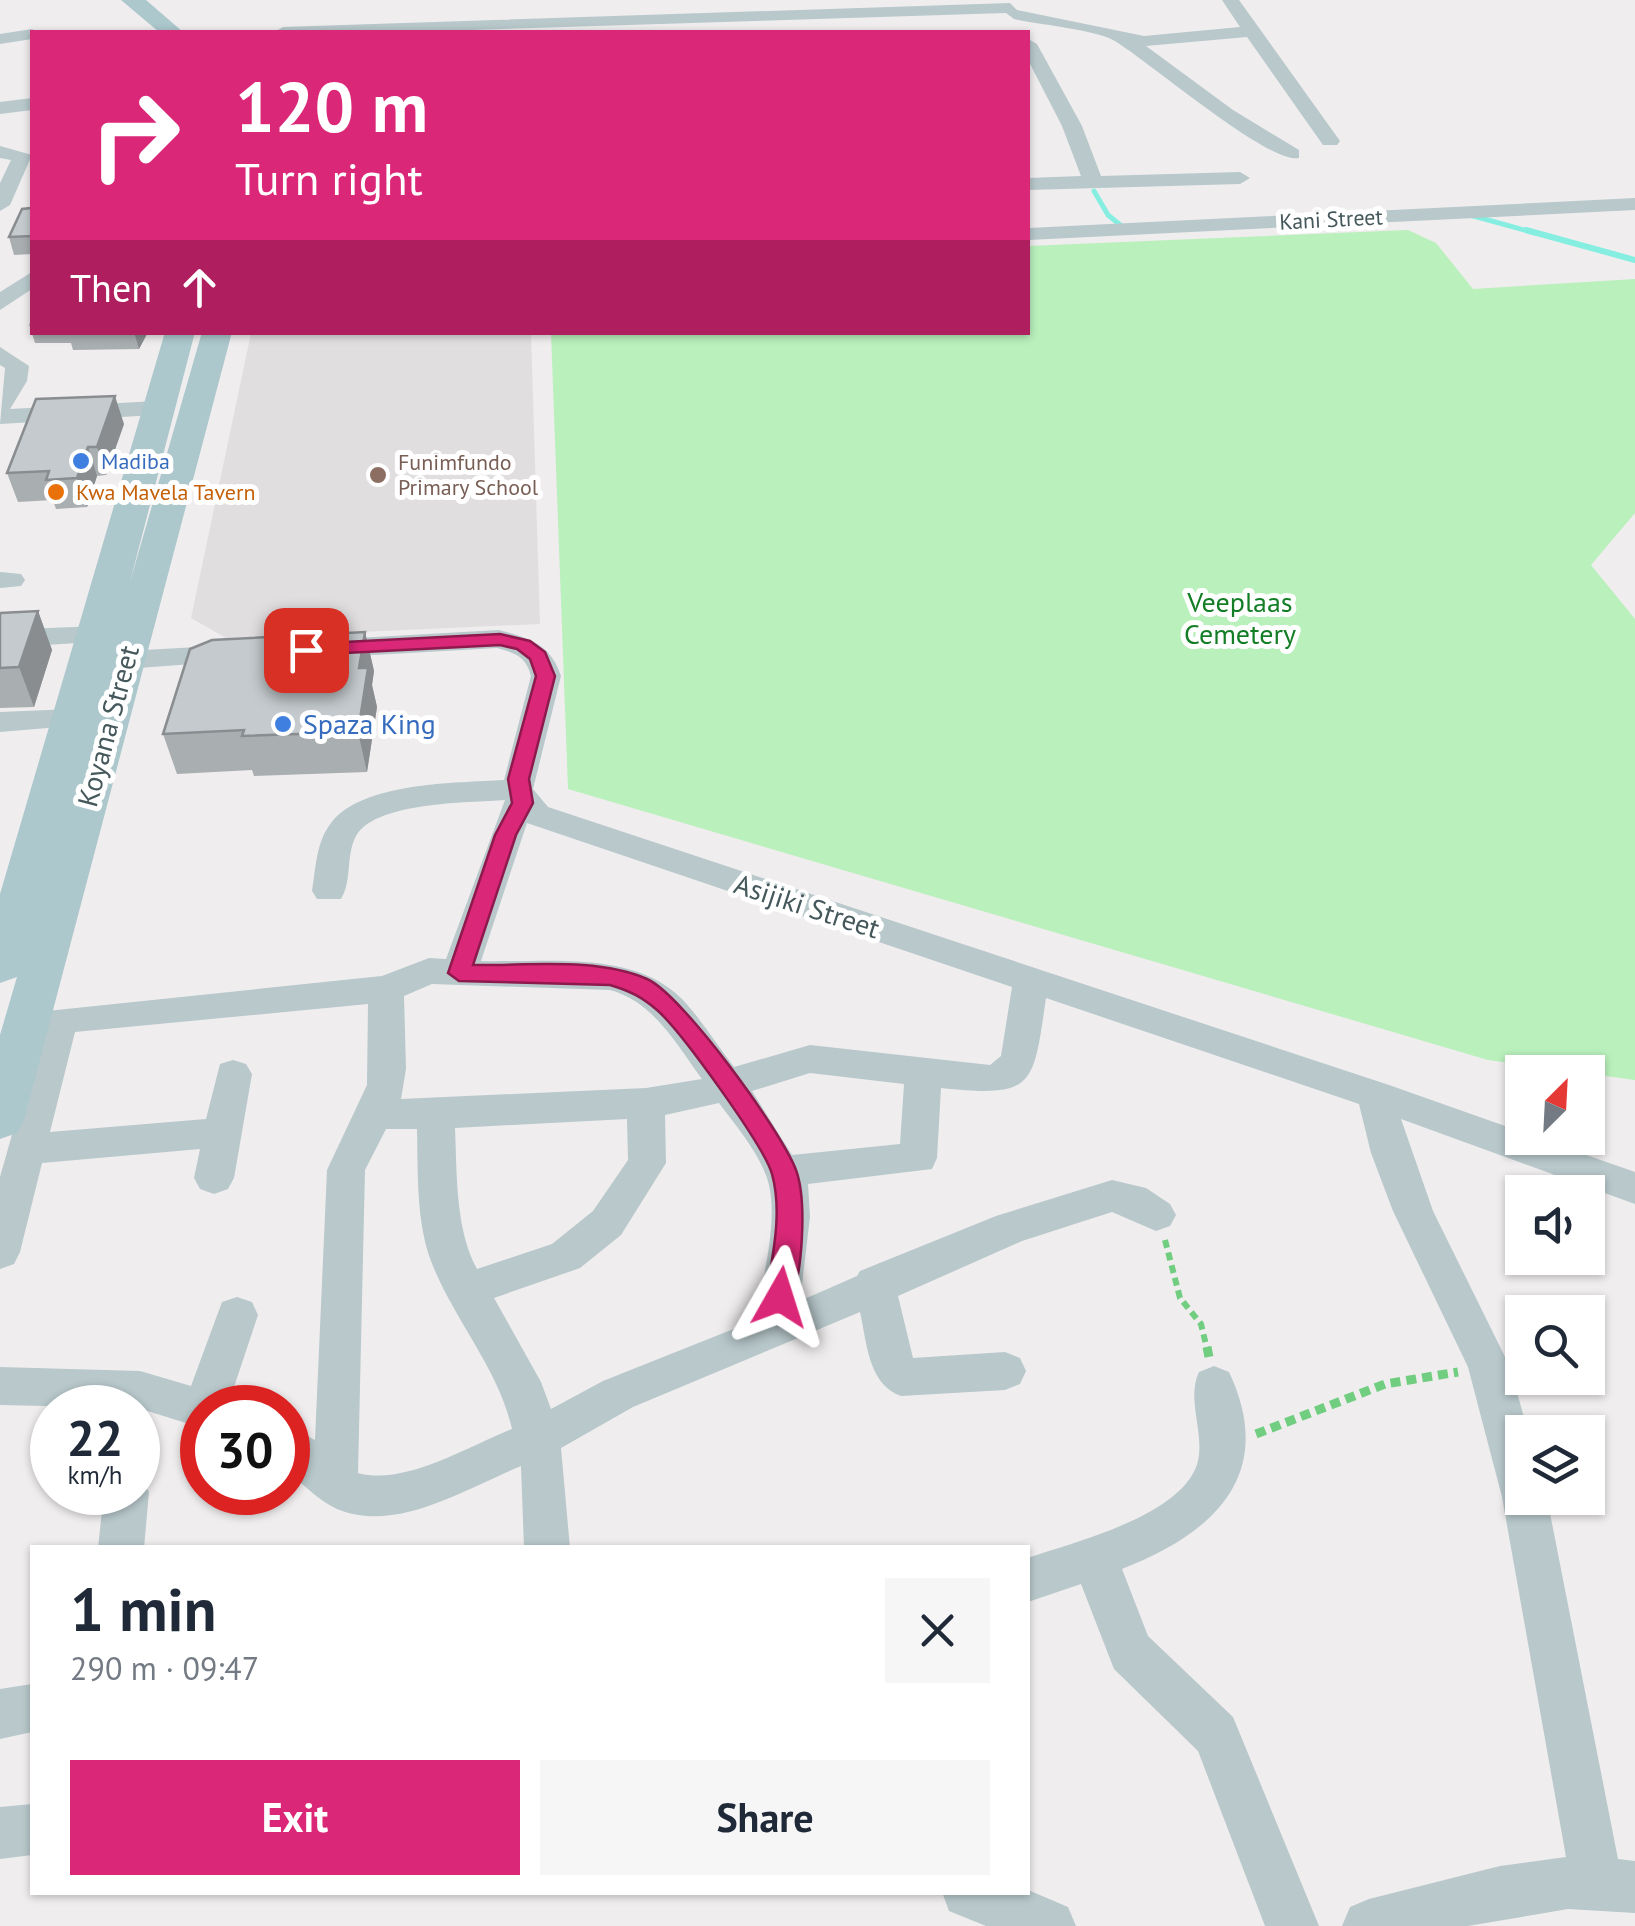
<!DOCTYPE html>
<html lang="en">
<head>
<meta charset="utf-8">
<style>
	body { margin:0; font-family:"PT Sans",sans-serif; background:#f6f6f7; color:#1f2937; height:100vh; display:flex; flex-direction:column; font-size:38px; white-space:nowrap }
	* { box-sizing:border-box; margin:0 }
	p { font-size:32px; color:#747a83 }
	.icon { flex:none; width:55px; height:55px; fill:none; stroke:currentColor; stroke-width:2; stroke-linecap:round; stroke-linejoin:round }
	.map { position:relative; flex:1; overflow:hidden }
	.details { position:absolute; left:30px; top:1545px; width:1000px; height:350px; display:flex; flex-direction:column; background:#fff; border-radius:0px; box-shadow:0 2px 8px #0004 }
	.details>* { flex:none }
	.banner { position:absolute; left:30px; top:30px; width:1000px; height:305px; border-radius:0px; box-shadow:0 2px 8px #0004; background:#db2777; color:#fff; overflow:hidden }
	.needle { width:65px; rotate:24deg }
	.tools { position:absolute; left:1505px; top:1055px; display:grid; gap:20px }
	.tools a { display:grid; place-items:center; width:100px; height:100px; border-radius:0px; background:#fff; box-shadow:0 2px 8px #0004; font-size:50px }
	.speed { position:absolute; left:30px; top:1385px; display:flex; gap:20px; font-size:50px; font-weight:700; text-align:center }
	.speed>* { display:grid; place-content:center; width:130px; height:130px; border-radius:50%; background:#fff; box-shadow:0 2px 8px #0004; line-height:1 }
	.speed small { font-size:25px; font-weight:400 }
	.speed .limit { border:15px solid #d22; background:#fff; color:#111 }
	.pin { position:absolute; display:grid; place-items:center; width:85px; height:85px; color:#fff; margin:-42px; border-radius:20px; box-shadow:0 5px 15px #0006 }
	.me { position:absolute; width:110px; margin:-55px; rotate:6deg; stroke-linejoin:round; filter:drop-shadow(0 0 8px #0008) }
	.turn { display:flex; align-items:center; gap:35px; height:210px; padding:0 40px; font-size:45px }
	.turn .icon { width:130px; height:130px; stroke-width:2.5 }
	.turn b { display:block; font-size:70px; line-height:85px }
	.then { display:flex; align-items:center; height:95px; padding:0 40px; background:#0003; gap:20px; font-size:38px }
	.round { display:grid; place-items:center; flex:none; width:105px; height:105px; border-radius:0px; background:#f6f6f7 }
	.head { display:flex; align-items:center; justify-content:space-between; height:170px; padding:0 40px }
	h1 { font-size:60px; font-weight:700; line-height:75px }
	.action { display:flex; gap:20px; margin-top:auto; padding:20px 40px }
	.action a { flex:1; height:115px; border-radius:0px; background:#db2777; color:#fff; font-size:40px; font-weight:700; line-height:115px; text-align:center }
	.action a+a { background:#f6f6f7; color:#1f2937 }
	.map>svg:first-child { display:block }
	.education { fill:#e1dee0 }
	.green { fill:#b9f0bc }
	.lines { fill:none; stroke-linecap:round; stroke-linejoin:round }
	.stream-far1 { stroke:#85eee1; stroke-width:5 }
	.stream { stroke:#85eee1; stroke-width:6 }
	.path-far1 { stroke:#71ce81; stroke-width:6; stroke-dasharray:8 5; stroke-linecap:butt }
	.path { stroke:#71ce81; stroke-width:9; stroke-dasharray:10 6; stroke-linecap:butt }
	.minor { fill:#b8c8cb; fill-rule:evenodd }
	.major { fill:#acc8cd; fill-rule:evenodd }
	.wall { fill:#a9aeb0 }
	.shaded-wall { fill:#898d90 }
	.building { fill:#c4cacd; stroke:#898d90; stroke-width:2.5 }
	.route { fill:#db2777; stroke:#8e194d; stroke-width:2.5 }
	.shop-dot { fill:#3f7fe0; stroke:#fff; stroke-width:4 }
	.education-dot { fill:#8d6e63; stroke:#fff; stroke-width:4 }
	.food-dot { fill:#e8710a; stroke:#fff; stroke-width:4 }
	.labels { text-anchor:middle; stroke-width:10; stroke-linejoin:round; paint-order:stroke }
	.far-street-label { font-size:22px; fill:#45585b; stroke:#fff }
	.far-shop-label { font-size:22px; fill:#366cbe; stroke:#fff; text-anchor:start }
	.far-education-label { font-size:22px; fill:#785e54; stroke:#fff; text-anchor:start }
	.far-food-label { font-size:22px; fill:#c56008; stroke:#fff; text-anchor:start }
	.park-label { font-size:28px; fill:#147e26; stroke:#fff }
	.shop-label { font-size:28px; fill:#366cbe; stroke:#fff; text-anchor:start }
	.street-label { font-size:28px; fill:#45585b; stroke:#fff }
</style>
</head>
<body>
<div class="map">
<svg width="1635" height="1926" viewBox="0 0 1635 1926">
	<rect width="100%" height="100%" fill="#f0edee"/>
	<path class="education" d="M251 333H531L540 624 226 638 191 618Z"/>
	<path class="green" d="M1408 230 1436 243 1473 289 1635 279V513L1591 565 1635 619V1080L1488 1060 568 789 551 333 1028 332V246Z"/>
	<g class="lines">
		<path class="stream-far1" d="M1094 191 1108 215 1124 228
			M1470 215 1535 233"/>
		<path class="stream" d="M1526 230 1635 260"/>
		<path class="path-far1" d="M1165 1240 1180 1298 1201 1324 1207 1349"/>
		<path class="path" d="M1207 1347 1209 1357
			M1256 1434 1385 1384 1458 1372"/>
		<path class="minor" d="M1222 0H1239L1340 141 1337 145H1323L1247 37 1146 46 1233 110 1299 150V158C1269 165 1145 58 1113 40 1096 30 1036 24 1014 19L1006 13 408 32H274L283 27 1010 3 1017 10 1144 36 1240 27Z
			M172 27 181 32H162L165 28Z
			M32 29 40 32H32V39L0 44V34Z
			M1028 39 1037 44 1082 126 1101 176 1240 172 1250 178 1240 184 1028 190V178L1081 176 1062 126 1028 60Z
			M32 98V110L0 114V102Z
			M0 146 32 155 10 205 0 211V183L11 160 0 158Z
			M1635 198V210L1028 240V228Z
			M32 272V289L0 310V292Z
			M0 347 29 366 27 381 10 409 156 401 168 408 156 415 0 424 5 368 0 365Z
			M0 572 21 574 25 580 21 586 0 588Z
			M98 626 112 635 108 641 0 648V630Z
			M499 630C529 638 551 644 561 676L533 789 548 807 1389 1085 1522 1132V1138H1538L1635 1172V1204L1401 1119 1433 1211 1510 1367 1528 1432H1522V1498H1547L1618 1859 1635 1861V1913L1568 1909 1468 1926H1342L1350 1907 1369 1899 1500 1866 1566 1857 1502 1497 1468 1367 1393 1211 1371 1153 1359 1104 1046 998C1033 1087 1035 1098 941 1088L937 1158 932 1169 808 1184 810 1217 800 1301 857 1276 860 1271 996 1216 1112 1180 1146 1188 1170 1204 1176 1215 1170 1226 1156 1231 1112 1212 1022 1241 898 1296 913 1358 1005 1352 1020 1358 1026 1371 1020 1384 1005 1390 901 1396C868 1384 867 1343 860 1312L633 1407 561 1448 570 1548H524L521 1466C467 1488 396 1534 337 1509 319 1501 303 1484 288 1472V1426L315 1440 327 1170 367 1085 368 1004 75 1032 50 1132 206 1119 220 1064 233 1060 246 1064 252 1074 234 1178 228 1189 214 1194 200 1189 194 1178 200 1149 42 1163 20 1252 14 1264 0 1269V1177L47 1011 382 976 429 958 446 959 505 800C469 803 373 801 355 838 346 857 352 881 341 899H317L312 891C316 868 316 842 331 823 362 782 456 783 504 780L531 676C526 657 516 653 497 648L321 658 306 649 321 640ZM527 823 1012 987 1001 1056 990 1065 810 1045 734 1067C717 1045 701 1019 682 999 633 949 545 963 481 961ZM432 984 610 990C654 1002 676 1044 702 1079L646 1088 401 1099 406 1069 404 996ZM810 1073 904 1084 900 1144 792 1155 752 1091ZM719 1103C736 1126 762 1156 769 1185 778 1226 762 1278 756 1320L603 1381 551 1409 541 1382 494 1298 580 1268 621 1235 666 1163 665 1115ZM627 1119 628 1160 593 1211 552 1244 477 1269C455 1229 457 1172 455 1128ZM386 1129H417C418 1171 416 1221 431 1261 453 1319 498 1367 512 1429 469 1446 405 1486 358 1473L365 1170Z
			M234 645 244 648 249 654 244 660 126 669 111 660 126 651Z
			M72 709 83 711 87 718 83 725 0 732V712Z
			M237 1297 252 1302 258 1315 227 1408H202V1428L138 1408 0 1405V1367L140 1371 191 1386 222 1302Z
			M1214 1366 1229 1372C1278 1476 1212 1534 1122 1569L1148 1636 1233 1717 1319 1926H1265L1198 1751 1114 1669 1081 1584 1028 1602V1558C1073 1542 1193 1514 1199 1455 1202 1427 1187 1397 1199 1372Z
			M138 1475 149 1492 144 1548H98L104 1492H138Z
			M32 1684V1732L0 1739V1689Z
			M32 1804V1855L0 1859V1807Z
			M1028 1890 1068 1907 1076 1926H986L949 1911 942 1892Z"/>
		<path class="major" d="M121 0H146L183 32H159Z
			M165 332H195L130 582 202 332H232L24 1120 17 1133 0 1139V1035L17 977 0 983V894Z"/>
	</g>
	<path class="wall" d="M32 208V254L14 255 9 237Z
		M32 323V332H148L139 349 73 350 71 343H35L29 324Z
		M124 424 106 475 97 476 87 507 56 509 53 500 18 502 7 473Z
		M38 611 52 650 34 707 0 708V613Z
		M365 632 374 671 372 685 377 707 367 772 254 776 252 770 177 774 163 734Z"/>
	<path class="shaded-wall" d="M134 332H148L139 349Z
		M115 396 124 424 106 475 97 447Z
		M88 447 97 476 87 507 77 478Z
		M38 611 52 650 34 707 19 667Z
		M365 632 374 671 372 685 377 707 367 772 358 732 359 668Z"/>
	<path class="building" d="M32 208V236L9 237 22 209Z
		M115 396 97 447H88L77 478 46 480 49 471 7 473 36 399Z
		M38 611 19 667 0 668V613Z
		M365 632 359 668H368L358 732 242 736 244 730 163 734 190 649 212 640Z"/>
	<path class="route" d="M500 634 530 641 545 652 555 676 529 779 533 803 516 835 473 965C528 966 596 957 647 979 682 994 782 1132 796 1170 807 1200 803 1276 789 1305H770L766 1297C772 1257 783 1214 772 1174 764 1146 681 1031 657 1010 642 997 630 991 610 985L459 981 448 973 495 835 512 803 508 779 536 676 530 659 517 649 500 645 306 655 296 650 306 644Z"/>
	<g class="shop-dot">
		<circle cx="81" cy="461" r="10"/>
		<circle cx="283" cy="724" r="10"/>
	</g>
	<circle class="education-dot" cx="378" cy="475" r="10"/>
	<circle class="food-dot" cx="56" cy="492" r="10"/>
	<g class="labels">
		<g class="far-street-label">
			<text transform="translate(1331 219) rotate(-3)" y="8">Kani Street</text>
		</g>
		<g class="far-shop-label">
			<text x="101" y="469">Madiba</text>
		</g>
		<g class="far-education-label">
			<text x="398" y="470">Funimfundo<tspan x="398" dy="25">Primary School</tspan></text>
		</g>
		<g class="far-food-label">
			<text x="76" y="500">Kwa Mavela Tavern</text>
		</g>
		<g class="park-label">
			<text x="1240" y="612">Veeplaas<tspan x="1240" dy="32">Cemetery</tspan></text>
		</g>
		<g class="shop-label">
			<text x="303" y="734">Spaza King</text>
		</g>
		<g class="street-label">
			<text transform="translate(108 726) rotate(-75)" y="10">Koyana Street</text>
			<text transform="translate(807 906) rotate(18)" y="10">Asijiki Street</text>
		</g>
	</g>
</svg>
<div class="tools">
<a><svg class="needle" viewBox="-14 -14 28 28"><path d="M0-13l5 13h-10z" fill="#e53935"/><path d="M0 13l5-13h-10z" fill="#747a83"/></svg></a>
<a><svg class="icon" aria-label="sound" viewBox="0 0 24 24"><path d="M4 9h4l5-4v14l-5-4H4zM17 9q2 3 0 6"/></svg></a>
<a><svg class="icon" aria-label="search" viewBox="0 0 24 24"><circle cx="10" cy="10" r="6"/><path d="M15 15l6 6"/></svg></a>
<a><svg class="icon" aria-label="layers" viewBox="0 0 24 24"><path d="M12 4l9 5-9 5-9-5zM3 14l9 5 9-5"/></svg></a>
</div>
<div class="speed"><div>22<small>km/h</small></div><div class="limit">30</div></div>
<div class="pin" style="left:306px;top:650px;background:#d93025"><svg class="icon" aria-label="arrive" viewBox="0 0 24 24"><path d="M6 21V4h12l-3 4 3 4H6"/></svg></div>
<svg class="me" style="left:780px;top:1297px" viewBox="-20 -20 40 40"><path d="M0-17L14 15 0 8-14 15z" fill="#db2777" stroke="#fff" stroke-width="4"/></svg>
<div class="banner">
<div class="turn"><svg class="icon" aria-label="right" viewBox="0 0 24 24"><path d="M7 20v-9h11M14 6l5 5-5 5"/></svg><div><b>120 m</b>Turn right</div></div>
<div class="then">Then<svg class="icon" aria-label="ahead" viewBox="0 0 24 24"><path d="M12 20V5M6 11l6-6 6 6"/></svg></div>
</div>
<section class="details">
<div class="head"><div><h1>1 min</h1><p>290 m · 09:47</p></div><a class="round"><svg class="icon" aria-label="close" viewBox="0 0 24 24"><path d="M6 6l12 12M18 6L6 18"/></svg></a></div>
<div class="action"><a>Exit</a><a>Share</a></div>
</section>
</div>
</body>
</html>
